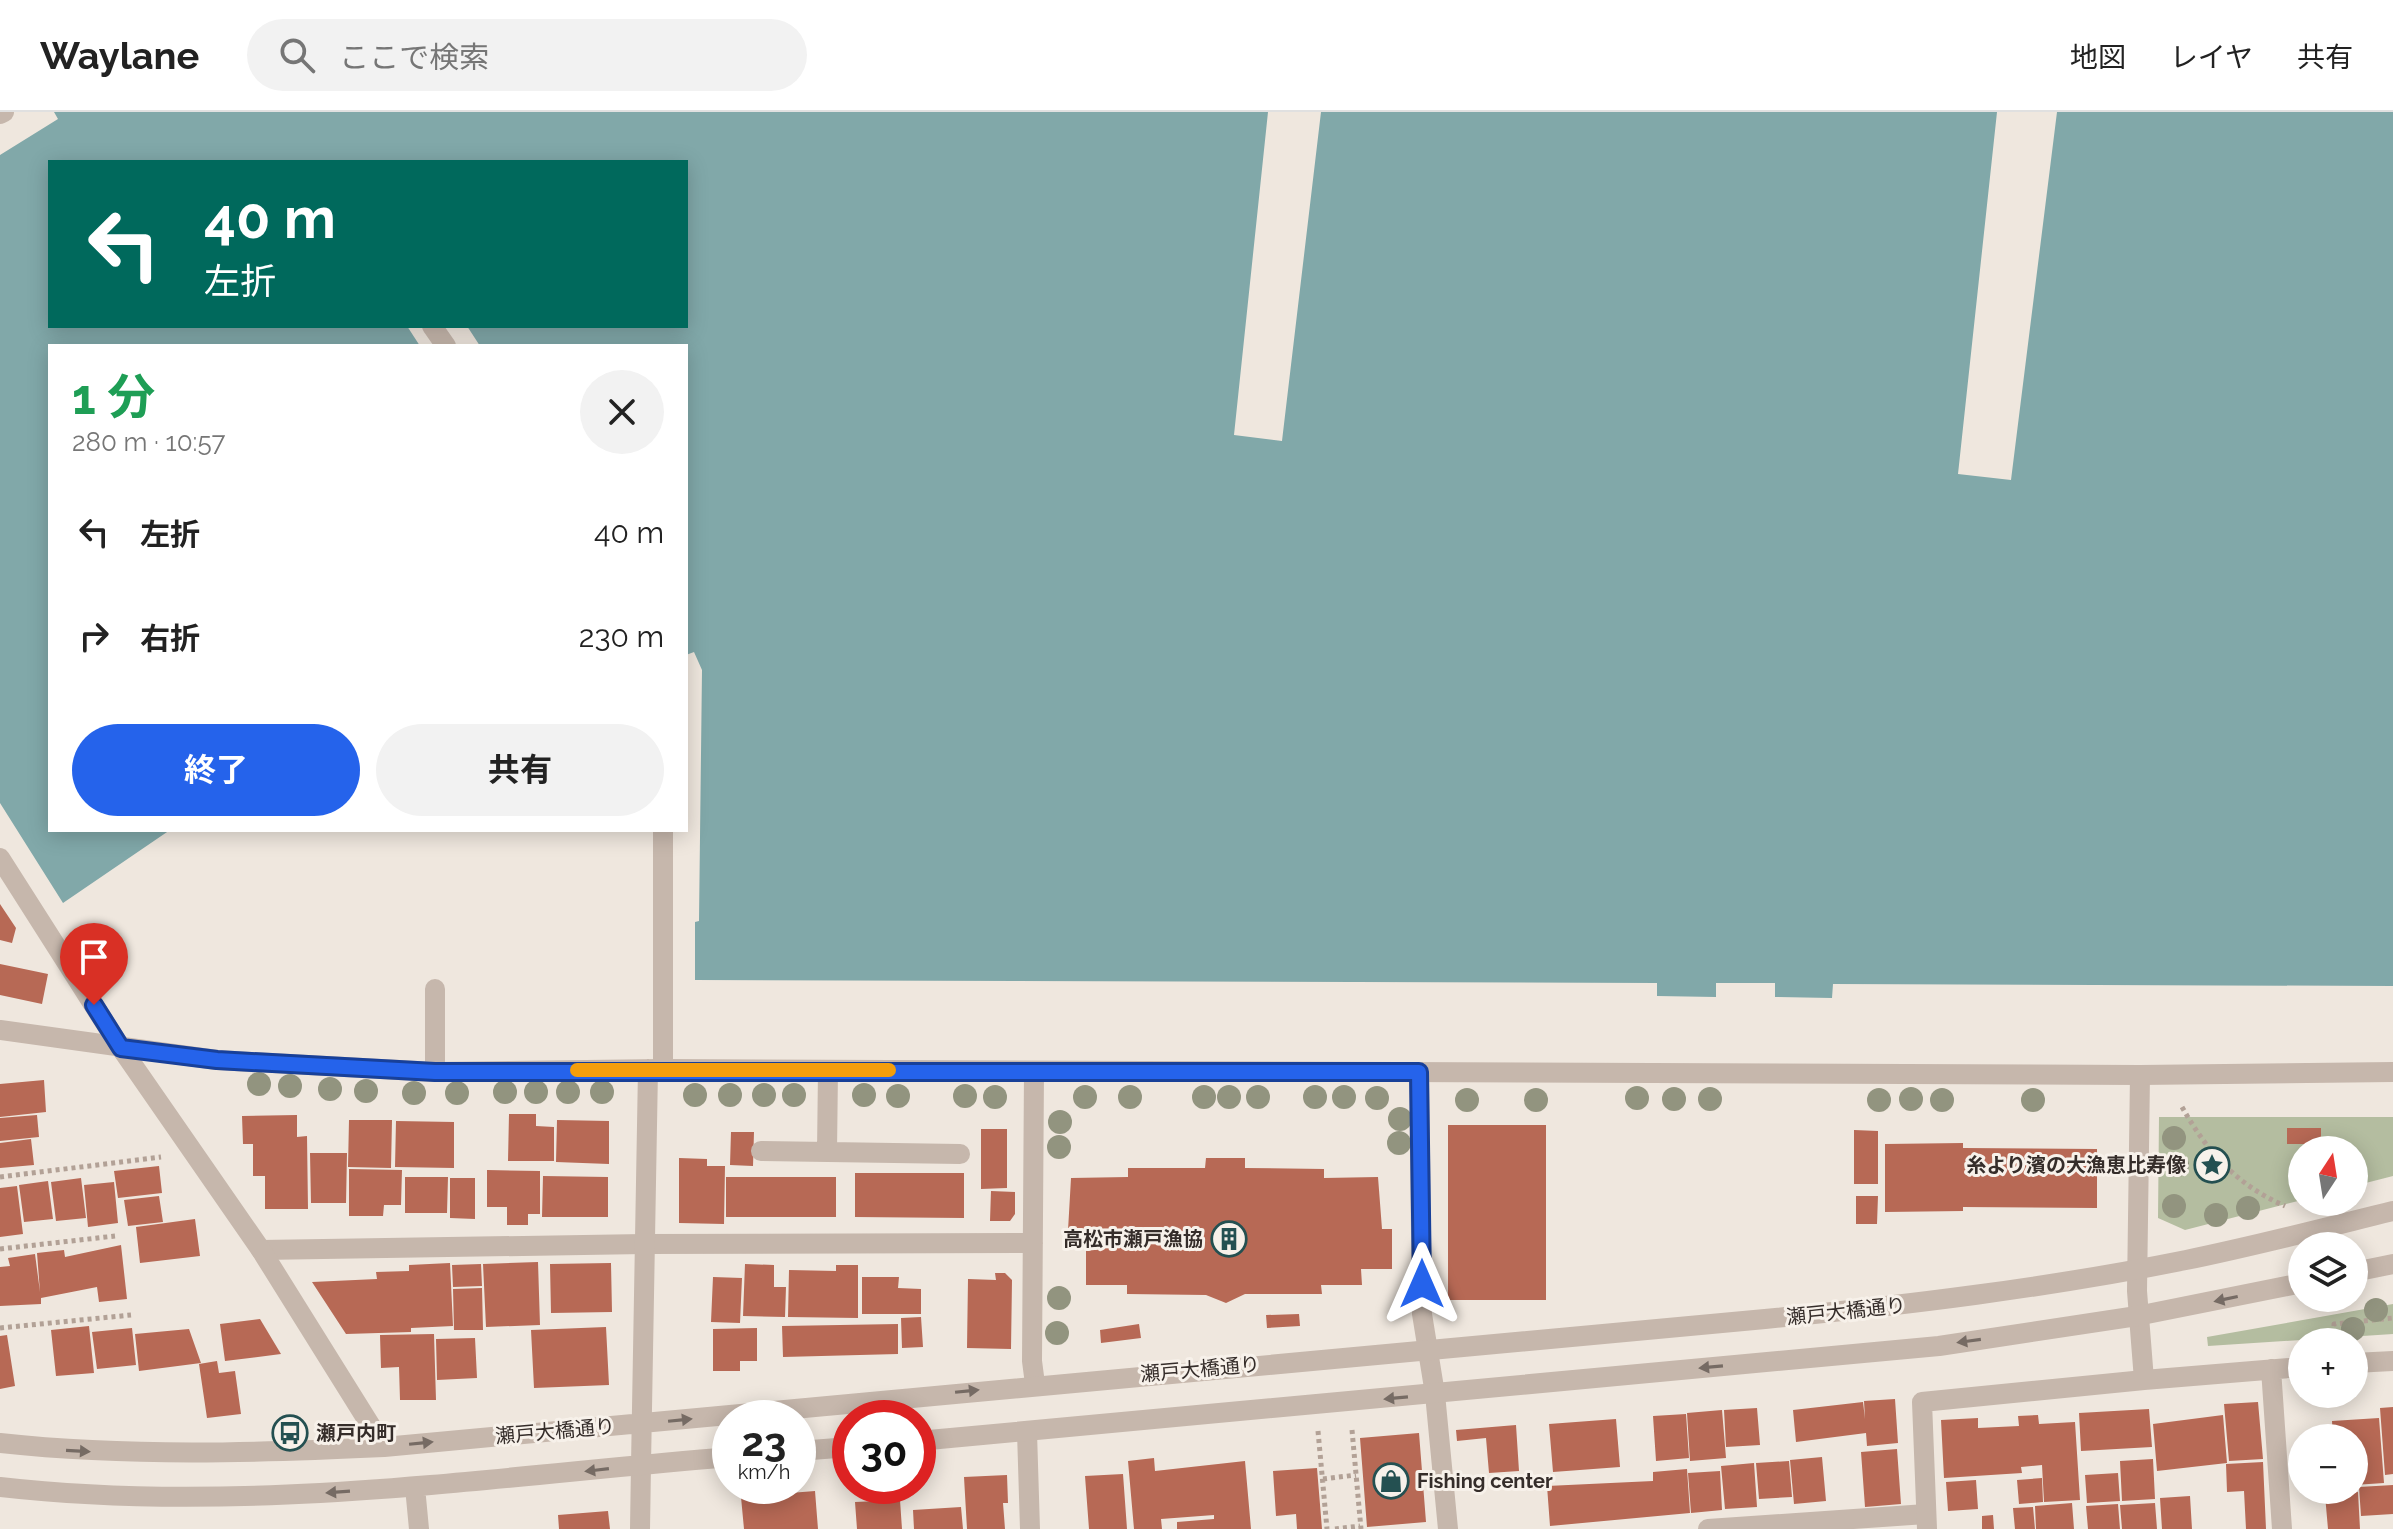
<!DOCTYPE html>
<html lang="ja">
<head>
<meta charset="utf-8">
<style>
	body { margin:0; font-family:Raleway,"Noto Sans JP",sans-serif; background:#f2f2f2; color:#222; height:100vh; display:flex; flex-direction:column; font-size:30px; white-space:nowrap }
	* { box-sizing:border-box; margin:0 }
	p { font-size:26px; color:#767676 }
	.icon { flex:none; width:44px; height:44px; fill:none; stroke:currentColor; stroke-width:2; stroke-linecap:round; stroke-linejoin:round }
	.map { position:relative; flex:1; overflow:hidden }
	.panel { position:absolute; left:48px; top:232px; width:640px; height:488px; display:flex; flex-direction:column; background:#fff; border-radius:0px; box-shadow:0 4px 20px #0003 }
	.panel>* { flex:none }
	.hud { position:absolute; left:48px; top:48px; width:640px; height:168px; border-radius:0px; box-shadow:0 4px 20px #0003; background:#00695c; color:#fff; overflow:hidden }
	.needle { width:52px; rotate:12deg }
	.fabs { position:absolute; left:2288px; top:1024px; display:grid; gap:16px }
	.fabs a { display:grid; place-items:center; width:80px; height:80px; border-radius:50%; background:#fff; box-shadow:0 4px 20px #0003; font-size:40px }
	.speed { position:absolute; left:712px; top:1288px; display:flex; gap:16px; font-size:40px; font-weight:700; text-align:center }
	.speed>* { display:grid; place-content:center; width:104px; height:104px; border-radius:50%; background:#fff; box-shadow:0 4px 20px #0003; line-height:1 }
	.speed small { font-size:20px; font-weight:400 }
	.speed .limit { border:12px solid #d22; background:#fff; color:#111 }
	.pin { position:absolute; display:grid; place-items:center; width:68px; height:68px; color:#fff; margin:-82px -34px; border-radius:50% 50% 50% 0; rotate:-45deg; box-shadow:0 0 8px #0007 }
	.pin .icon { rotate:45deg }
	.me { position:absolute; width:88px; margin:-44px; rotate:0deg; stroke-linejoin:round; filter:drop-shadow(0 0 6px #0008) }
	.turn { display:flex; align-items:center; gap:28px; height:168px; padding:0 24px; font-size:36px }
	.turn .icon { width:104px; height:104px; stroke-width:2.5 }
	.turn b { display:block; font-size:56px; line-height:68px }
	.round { display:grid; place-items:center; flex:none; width:84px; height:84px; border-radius:42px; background:#f2f2f2 }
	.summary { display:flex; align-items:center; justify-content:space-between; height:136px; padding:0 24px }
	h1 { font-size:48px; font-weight:700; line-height:60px; color:#1e9e55 }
	.button { display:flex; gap:16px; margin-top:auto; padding:16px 24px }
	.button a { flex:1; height:92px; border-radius:48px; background:#2563eb; color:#fff; font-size:32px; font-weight:700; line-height:92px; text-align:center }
	.button a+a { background:#f2f2f2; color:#222 }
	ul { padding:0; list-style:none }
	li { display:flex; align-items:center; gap:24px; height:104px; padding:0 24px }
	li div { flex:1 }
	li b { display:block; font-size:30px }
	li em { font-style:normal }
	header { display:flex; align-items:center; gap:48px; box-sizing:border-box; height:112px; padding:0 40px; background:#fff; border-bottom:2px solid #e0e0e0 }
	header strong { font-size:38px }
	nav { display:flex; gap:44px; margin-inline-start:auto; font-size:28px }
	.search { width:560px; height:72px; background:#f2f2f2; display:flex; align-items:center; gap:20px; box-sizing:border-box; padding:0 28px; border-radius:44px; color:#767676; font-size:30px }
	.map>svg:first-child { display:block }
	.green { fill:#b4bda0 }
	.water { fill:#81a8a9 }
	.building { fill:#b76955 }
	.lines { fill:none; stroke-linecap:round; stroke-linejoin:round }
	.path { stroke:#b2a196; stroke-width:5; stroke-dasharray:4 4; stroke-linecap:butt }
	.service { stroke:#c6b7ac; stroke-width:20 }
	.minor { stroke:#c6b7ac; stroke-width:20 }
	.tertiary { stroke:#c6b7ac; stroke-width:20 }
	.tree { fill:#92947f }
	.oneway { fill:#766b64 }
	.route-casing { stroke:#184099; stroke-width:20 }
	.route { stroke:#2563eb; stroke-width:14 }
	.slow { stroke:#f59e0b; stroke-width:14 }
	.labels { text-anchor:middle; stroke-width:6; stroke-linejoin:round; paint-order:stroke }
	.poi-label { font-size:20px; font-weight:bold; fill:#352d2a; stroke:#f7f1ea; text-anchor:end }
	.street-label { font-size:20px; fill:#352d2a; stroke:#f7f1ea }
</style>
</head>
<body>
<header>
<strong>Waylane</strong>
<div class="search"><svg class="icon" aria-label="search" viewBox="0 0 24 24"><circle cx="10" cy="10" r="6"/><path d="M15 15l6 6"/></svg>ここで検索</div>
<nav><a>地図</a><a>レイヤ</a><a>共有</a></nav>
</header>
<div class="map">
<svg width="2393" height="1417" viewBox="0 0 2393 1417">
	<rect width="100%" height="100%" fill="#efe7de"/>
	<path class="green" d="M2159 1005H2393V1064L2354 1074V1038H2302V1088L2185 1118 2158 1106Z
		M2393 1192V1222L2208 1234 2207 1225Z"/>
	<path class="water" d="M54 0H1268L1234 323 1282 329 1321 0H1997L1958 362 2011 368 2057 0H2393V874L1833 872 1832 886 1775 885V871H1716V885L1657 884V871L695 868V810L699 809 702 558 694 540 686 543V234H480L467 214H686V50H50V214H407L420 234H50V718H170L63 791 0 691V43L58 7Z"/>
	<path class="building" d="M0 792 16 816 12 831 0 828Z
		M0 852 48 862 42 892 0 883Z
		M44 968 46 1000 0 1005V972Z
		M509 1002H536V1014L554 1015V1049H508Z
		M37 1003 39 1025 0 1029V1006Z
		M297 1003V1025L307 1024 308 1097H265V1064H253V1032H243L242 1004Z
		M349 1008H392L391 1056 348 1055Z
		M557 1008 609 1009V1052L556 1050Z
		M396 1009 454 1010V1056L395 1055Z
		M1448 1013H1546V1188H1448Z
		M2287 1016H2321V1032H2287Z
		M981 1017H1007V1076L981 1077Z
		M1854 1018 1878 1019V1072H1854Z
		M731 1020H754L753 1054 730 1053Z
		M31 1027 34 1053 0 1056V1031Z
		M1963 1031V1036L2097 1037V1096L1963 1095V1099L1885 1100V1032Z
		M310 1041H347L346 1091H311Z
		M679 1046 707 1047V1054H725L724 1112 679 1111Z
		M1206 1046H1245V1056L1324 1057V1066L1378 1065 1382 1117H1392V1157H1361L1362 1173H1321L1322 1182H1245L1226 1191 1206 1183 1127 1182V1173H1086V1136H1067L1071 1066 1128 1065V1056H1205Z
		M159 1054 162 1081 118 1086 114 1059Z
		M349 1057 402 1058 401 1093H384L383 1104H349Z
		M487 1058 540 1059V1102H528V1113H507V1095H487Z
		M855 1061H964V1106L855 1105Z
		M543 1064 608 1065V1105H542Z
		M405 1065H448L447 1101H405Z
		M726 1065H836V1105H726Z
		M81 1066 86 1106 56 1109 51 1070Z
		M450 1066H475V1107L450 1106Z
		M48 1069 53 1107 24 1110 19 1073Z
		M114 1070 118 1111 88 1115 84 1073Z
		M17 1074 23 1122 0 1125V1076Z
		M991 1079 1015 1080V1102L1010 1109H990Z
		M159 1084 163 1110 128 1114 124 1088Z
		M1856 1084H1878L1877 1112H1856Z
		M195 1107 200 1144 140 1151 136 1115Z
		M121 1133 127 1187 99 1190 97 1175 41 1186V1192L0 1194V1155L10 1154 8 1146 35 1142 40 1180 37 1141 64 1138 65 1145Z
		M538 1150 540 1213 486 1215 483 1152Z
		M450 1151 453 1214 411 1216V1220L346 1222 312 1170 377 1167 376 1160 409 1159V1153Z
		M611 1151 612 1200 551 1201 550 1152Z
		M481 1152 482 1174 453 1175 452 1153Z
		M745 1152 774 1153V1175H786L785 1205 743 1204Z
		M836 1153H858V1206L788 1205 789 1158 836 1159Z
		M995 1161H1005L1012 1168 1011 1237 967 1236 968 1167 996 1168Z
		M713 1165 742 1166 740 1211 711 1210Z
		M862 1165H899L898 1176 921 1177V1202H862Z
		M482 1176 483 1218H454L453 1177Z
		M1299 1202 1300 1214 1267 1216 1266 1203Z
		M921 1205 923 1235 902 1236 901 1206Z
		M260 1207 281 1242 225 1249 220 1212Z
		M898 1212V1242L783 1245 782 1214Z
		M1139 1212 1141 1226 1101 1231 1100 1218Z
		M89 1214 94 1261 56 1264 51 1218Z
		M606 1215 609 1273 534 1276 531 1218Z
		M132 1216 136 1253 97 1257 92 1220Z
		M757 1216V1249H740V1259H713V1217Z
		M189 1217 201 1251 139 1259 135 1222Z
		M434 1222 436 1288H400L399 1255 381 1256 380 1223Z
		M7 1223 15 1274 0 1277V1224Z
		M475 1226 477 1266 437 1268 436 1227Z
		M217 1249 219 1261 235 1259 241 1302 207 1306 199 1252Z
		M1895 1287 1898 1331 1867 1334 1866 1321 1796 1330 1793 1298 1863 1290 1865 1307 1864 1289Z
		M2258 1290 2263 1347 2229 1349 2224 1292Z
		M2393 1295V1362L2385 1363 2380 1296Z
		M1757 1296 1760 1333 1726 1335 1724 1298Z
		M2149 1297 2152 1335 2081 1339 2079 1301Z
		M1722 1298 1726 1346 1690 1349 1687 1301Z
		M1686 1302 1689 1346 1656 1349 1653 1304Z
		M2038 1303 2039 1312 2075 1310 2080 1388 2044 1390 2042 1353 2021 1355 2022 1361 1944 1366 1941 1308 1978 1306V1316L2019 1314 2018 1304Z
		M2223 1303 2227 1351 2157 1359 2153 1312Z
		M2379 1306 2384 1371 2354 1373V1326H2333L2332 1309Z
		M1616 1307 1620 1355 1553 1360 1549 1312Z
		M1516 1313 1519 1359 1489 1361 1486 1326 1457 1329 1456 1318Z
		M1419 1321 1426 1410 1367 1415 1360 1326Z
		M1897 1337 1901 1392 1865 1395 1861 1340Z
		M1822 1345 1826 1389 1794 1392 1790 1348Z
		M1154 1346 1155 1359 1245 1349 1251 1417H1177V1410L1214 1407V1403L1161 1407 1162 1417H1134L1128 1349Z
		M2153 1347 2155 1387 2122 1389 2120 1349Z
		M1789 1349 1792 1385 1759 1387 1756 1351Z
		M2263 1350 2266 1417H2246L2244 1379 2227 1380 2226 1352Z
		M1754 1351 1757 1395 1725 1397 1721 1354Z
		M1317 1356 1322 1417H1297L1296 1402 1276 1404 1273 1359Z
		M1687 1357 1690 1401 1550 1414 1547 1374 1653 1369V1360Z
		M1720 1359 1722 1398 1691 1401 1688 1361Z
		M2118 1361 2120 1389 2087 1391 2085 1363Z
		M1123 1362 1127 1417H1089L1085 1364Z
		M1007 1363 1008 1391H1003L1005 1417H967L964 1365Z
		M2042 1366 2043 1390 2019 1392 2017 1368Z
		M1976 1368 1978 1397 1948 1399 1946 1370Z
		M2393 1373V1402L2361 1404 2359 1375Z
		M815 1379 818 1417H744L741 1385Z
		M2358 1380 2360 1417H2328L2325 1383Z
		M2190 1384 2192 1417H2162L2160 1386Z
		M900 1388 902 1417H857L855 1390Z
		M2072 1391 2074 1417H2036L2035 1394Z
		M2155 1391 2157 1417H2122L2120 1393Z
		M2118 1392 2120 1417H2088L2086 1394Z
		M961 1395 963 1417H914L913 1398Z
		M2033 1395 2035 1417H2015L2013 1396Z
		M608 1399 610 1417H559L558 1403Z
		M1993 1403 1994 1417H1982V1404Z"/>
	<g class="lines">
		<path class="path" d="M2182 995C2208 1041 2237 1073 2285 1094
			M0 1065 161 1045
			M0 1137 115 1124
			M0 1216 131 1203
			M2334 1230V1212L2393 1206
			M1352 1318 1361 1417
			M1318 1319 1327 1417
			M1323 1367 1356 1363
			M1335 1417 1360 1414"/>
		<path class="service" d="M432 214 446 234
			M663 718V957
			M435 960V877
			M761 1039 960 1042
			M827 1040 828 958
			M1708 1417 1926 1402"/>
		<path class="minor" d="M0 2 4 0
			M0 746 121 936
			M1034 959 1032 1249 1035 1272
			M1419 960 1422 1202 1435 1282 1448 1417
			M2140 963 2137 1179 2144 1268 2302 1255
			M261 1138 644 1132 1033 1131
			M2354 1251 2393 1249
			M2271 1257 2282 1417
			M1027 1320 1030 1417
			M640 1417 641 1353
			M1927 1417 1922 1290 2144 1268"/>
		<path class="tertiary" d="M0 918 217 948 435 960 663 957 2140 963 2393 960
			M121 936 261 1138 384 1335
			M2354 1160 2393 1152
			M918 1329 1939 1234 2137 1204 2302 1171
			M0 1331C129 1345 255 1341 384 1335L1765 1207C1906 1193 2047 1176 2186 1148 2255 1134 2324 1116 2393 1099
			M798 1339 850 1335
			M641 1353 648 957
			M0 1375C244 1403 487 1365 730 1345
			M415 1375 419 1417"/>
	</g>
	<g class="tree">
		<circle cx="259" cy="972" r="12"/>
		<circle cx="290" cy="974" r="12"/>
		<circle cx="330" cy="977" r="12"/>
		<circle cx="366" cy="979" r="12"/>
		<circle cx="505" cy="980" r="12"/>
		<circle cx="536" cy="980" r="12"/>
		<circle cx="568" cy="980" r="12"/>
		<circle cx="602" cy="980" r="12"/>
		<circle cx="414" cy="981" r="12"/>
		<circle cx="457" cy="981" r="12"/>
		<circle cx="695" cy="983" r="12"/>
		<circle cx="730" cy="983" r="12"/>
		<circle cx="764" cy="983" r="12"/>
		<circle cx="794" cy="983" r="12"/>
		<circle cx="864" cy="983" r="12"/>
		<circle cx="898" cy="984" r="12"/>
		<circle cx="965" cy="984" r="12"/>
		<circle cx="995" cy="985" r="12"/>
		<circle cx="1085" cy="985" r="12"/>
		<circle cx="1130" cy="985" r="12"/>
		<circle cx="1204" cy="985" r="12"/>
		<circle cx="1229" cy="985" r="12"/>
		<circle cx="1258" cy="985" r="12"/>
		<circle cx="1315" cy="985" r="12"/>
		<circle cx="1344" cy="985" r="12"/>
		<circle cx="1377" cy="986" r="12"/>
		<circle cx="1637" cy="986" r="12"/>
		<circle cx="1674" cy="987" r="12"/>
		<circle cx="1710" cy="987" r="12"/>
		<circle cx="1911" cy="987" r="12"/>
		<circle cx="1467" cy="988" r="12"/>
		<circle cx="1536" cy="988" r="12"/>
		<circle cx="1879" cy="988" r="12"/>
		<circle cx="1942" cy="988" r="12"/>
		<circle cx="2033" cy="988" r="12"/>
		<circle cx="1400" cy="1007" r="12"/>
		<circle cx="1060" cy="1010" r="12"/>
		<circle cx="2174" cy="1026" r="12"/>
		<circle cx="1399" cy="1031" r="12"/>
		<circle cx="1059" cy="1035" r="12"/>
		<circle cx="2177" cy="1053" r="12"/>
		<circle cx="2174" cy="1094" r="12"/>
		<circle cx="2248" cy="1096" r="12"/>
		<circle cx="2216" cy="1103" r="12"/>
		<circle cx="1059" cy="1186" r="12"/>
		<circle cx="2376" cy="1198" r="12"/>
		<circle cx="2353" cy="1217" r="12"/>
		<circle cx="1057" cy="1221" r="12"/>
	</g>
	<defs><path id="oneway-solid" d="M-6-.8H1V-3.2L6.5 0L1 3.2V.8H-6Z" transform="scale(2)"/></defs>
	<g class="oneway">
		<use href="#oneway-solid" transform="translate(2226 1187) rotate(168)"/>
		<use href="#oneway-solid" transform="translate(1969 1229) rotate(172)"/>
		<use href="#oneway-solid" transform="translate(1711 1255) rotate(175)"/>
		<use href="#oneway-solid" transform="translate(967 1279) rotate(-6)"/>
		<use href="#oneway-solid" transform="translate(1396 1286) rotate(175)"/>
		<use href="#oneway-solid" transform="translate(680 1308) rotate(-6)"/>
		<use href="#oneway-solid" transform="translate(421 1331) rotate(-6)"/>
		<use href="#oneway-solid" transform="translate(78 1339) rotate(3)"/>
		<use href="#oneway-solid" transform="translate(597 1358) rotate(173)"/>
		<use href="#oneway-solid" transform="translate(338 1380) rotate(176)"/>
	</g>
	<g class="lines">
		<defs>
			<path id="route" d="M94 893 121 936 217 948 435 960H1419L1422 1172"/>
		</defs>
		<use href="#route" class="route-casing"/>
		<use href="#route" class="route"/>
		<path class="slow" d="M577 958H889"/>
	</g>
	<defs>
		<symbol id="sight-ring" viewBox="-11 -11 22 22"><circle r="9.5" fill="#f7f1ea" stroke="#245051" stroke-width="1.5"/><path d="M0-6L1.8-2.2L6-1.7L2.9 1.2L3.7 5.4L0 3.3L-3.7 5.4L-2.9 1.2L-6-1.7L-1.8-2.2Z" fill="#245051"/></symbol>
		<symbol id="building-ring" viewBox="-11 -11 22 22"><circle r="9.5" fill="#f7f1ea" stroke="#245051" stroke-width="1.5"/><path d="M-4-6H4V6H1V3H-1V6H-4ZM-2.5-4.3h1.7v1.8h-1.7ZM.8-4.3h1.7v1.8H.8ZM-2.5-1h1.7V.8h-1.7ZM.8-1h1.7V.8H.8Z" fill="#245051"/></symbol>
		<symbol id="bus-ring" viewBox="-11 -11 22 22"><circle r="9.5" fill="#f7f1ea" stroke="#245051" stroke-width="1.5"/><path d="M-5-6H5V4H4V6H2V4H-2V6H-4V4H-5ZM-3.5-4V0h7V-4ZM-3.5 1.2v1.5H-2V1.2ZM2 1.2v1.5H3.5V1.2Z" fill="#245051"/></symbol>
		<symbol id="shop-ring" viewBox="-11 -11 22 22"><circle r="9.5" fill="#f7f1ea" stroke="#245051" stroke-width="1.5"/><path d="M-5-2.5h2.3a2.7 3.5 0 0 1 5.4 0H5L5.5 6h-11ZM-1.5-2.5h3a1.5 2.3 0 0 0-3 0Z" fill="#245051"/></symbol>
	</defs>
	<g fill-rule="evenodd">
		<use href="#sight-ring" x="2192" y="1033" width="40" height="40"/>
		<use href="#building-ring" x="1209" y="1107" width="40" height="40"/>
		<use href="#bus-ring" x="270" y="1301" width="40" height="40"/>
		<use href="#shop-ring" x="1371" y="1349" width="40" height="40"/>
	</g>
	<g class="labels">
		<g class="poi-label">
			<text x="2186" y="1060">糸より濱の大漁恵比寿像</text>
			<text x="1203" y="1134">高松市瀬戸漁協</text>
			<text x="316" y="1328" text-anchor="start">瀬戸内町</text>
			<text x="1417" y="1376" text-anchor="start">Fishing center</text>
		</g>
		<g class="street-label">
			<text transform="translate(1846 1199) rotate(-6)" y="7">瀬戸大橋通り</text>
			<text transform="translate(1200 1257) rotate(-5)" y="7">瀬戸大橋通り</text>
			<text transform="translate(555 1319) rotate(-5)" y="7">瀬戸大橋通り</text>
		</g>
	</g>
</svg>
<div class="fabs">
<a><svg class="needle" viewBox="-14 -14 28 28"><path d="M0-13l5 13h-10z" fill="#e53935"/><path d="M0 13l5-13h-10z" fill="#767676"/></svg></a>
<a><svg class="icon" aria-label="layers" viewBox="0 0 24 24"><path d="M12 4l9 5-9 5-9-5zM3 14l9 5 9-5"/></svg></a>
<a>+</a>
<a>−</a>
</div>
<div class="speed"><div>23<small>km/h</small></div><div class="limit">30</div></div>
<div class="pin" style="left:94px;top:893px;background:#d93025"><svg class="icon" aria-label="arrive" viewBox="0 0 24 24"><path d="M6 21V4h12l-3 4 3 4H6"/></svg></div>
<svg class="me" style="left:1422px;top:1172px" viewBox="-20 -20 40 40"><path d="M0-17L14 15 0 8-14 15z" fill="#2563eb" stroke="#fff" stroke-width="4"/></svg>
<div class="hud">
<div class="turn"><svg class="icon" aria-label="left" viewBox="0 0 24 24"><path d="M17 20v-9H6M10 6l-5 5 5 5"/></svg><div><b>40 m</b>左折</div></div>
</div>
<section class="panel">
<div class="summary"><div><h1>1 分</h1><p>280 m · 10:57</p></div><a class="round"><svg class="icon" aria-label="close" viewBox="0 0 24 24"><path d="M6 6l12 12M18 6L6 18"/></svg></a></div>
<ul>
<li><svg class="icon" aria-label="left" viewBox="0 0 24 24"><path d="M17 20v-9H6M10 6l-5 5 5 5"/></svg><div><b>左折</b></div><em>40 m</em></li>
<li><svg class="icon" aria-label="right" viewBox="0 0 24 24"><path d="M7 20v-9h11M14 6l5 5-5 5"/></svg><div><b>右折</b></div><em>230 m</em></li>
</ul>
<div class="button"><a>終了</a><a>共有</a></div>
</section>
</div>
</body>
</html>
